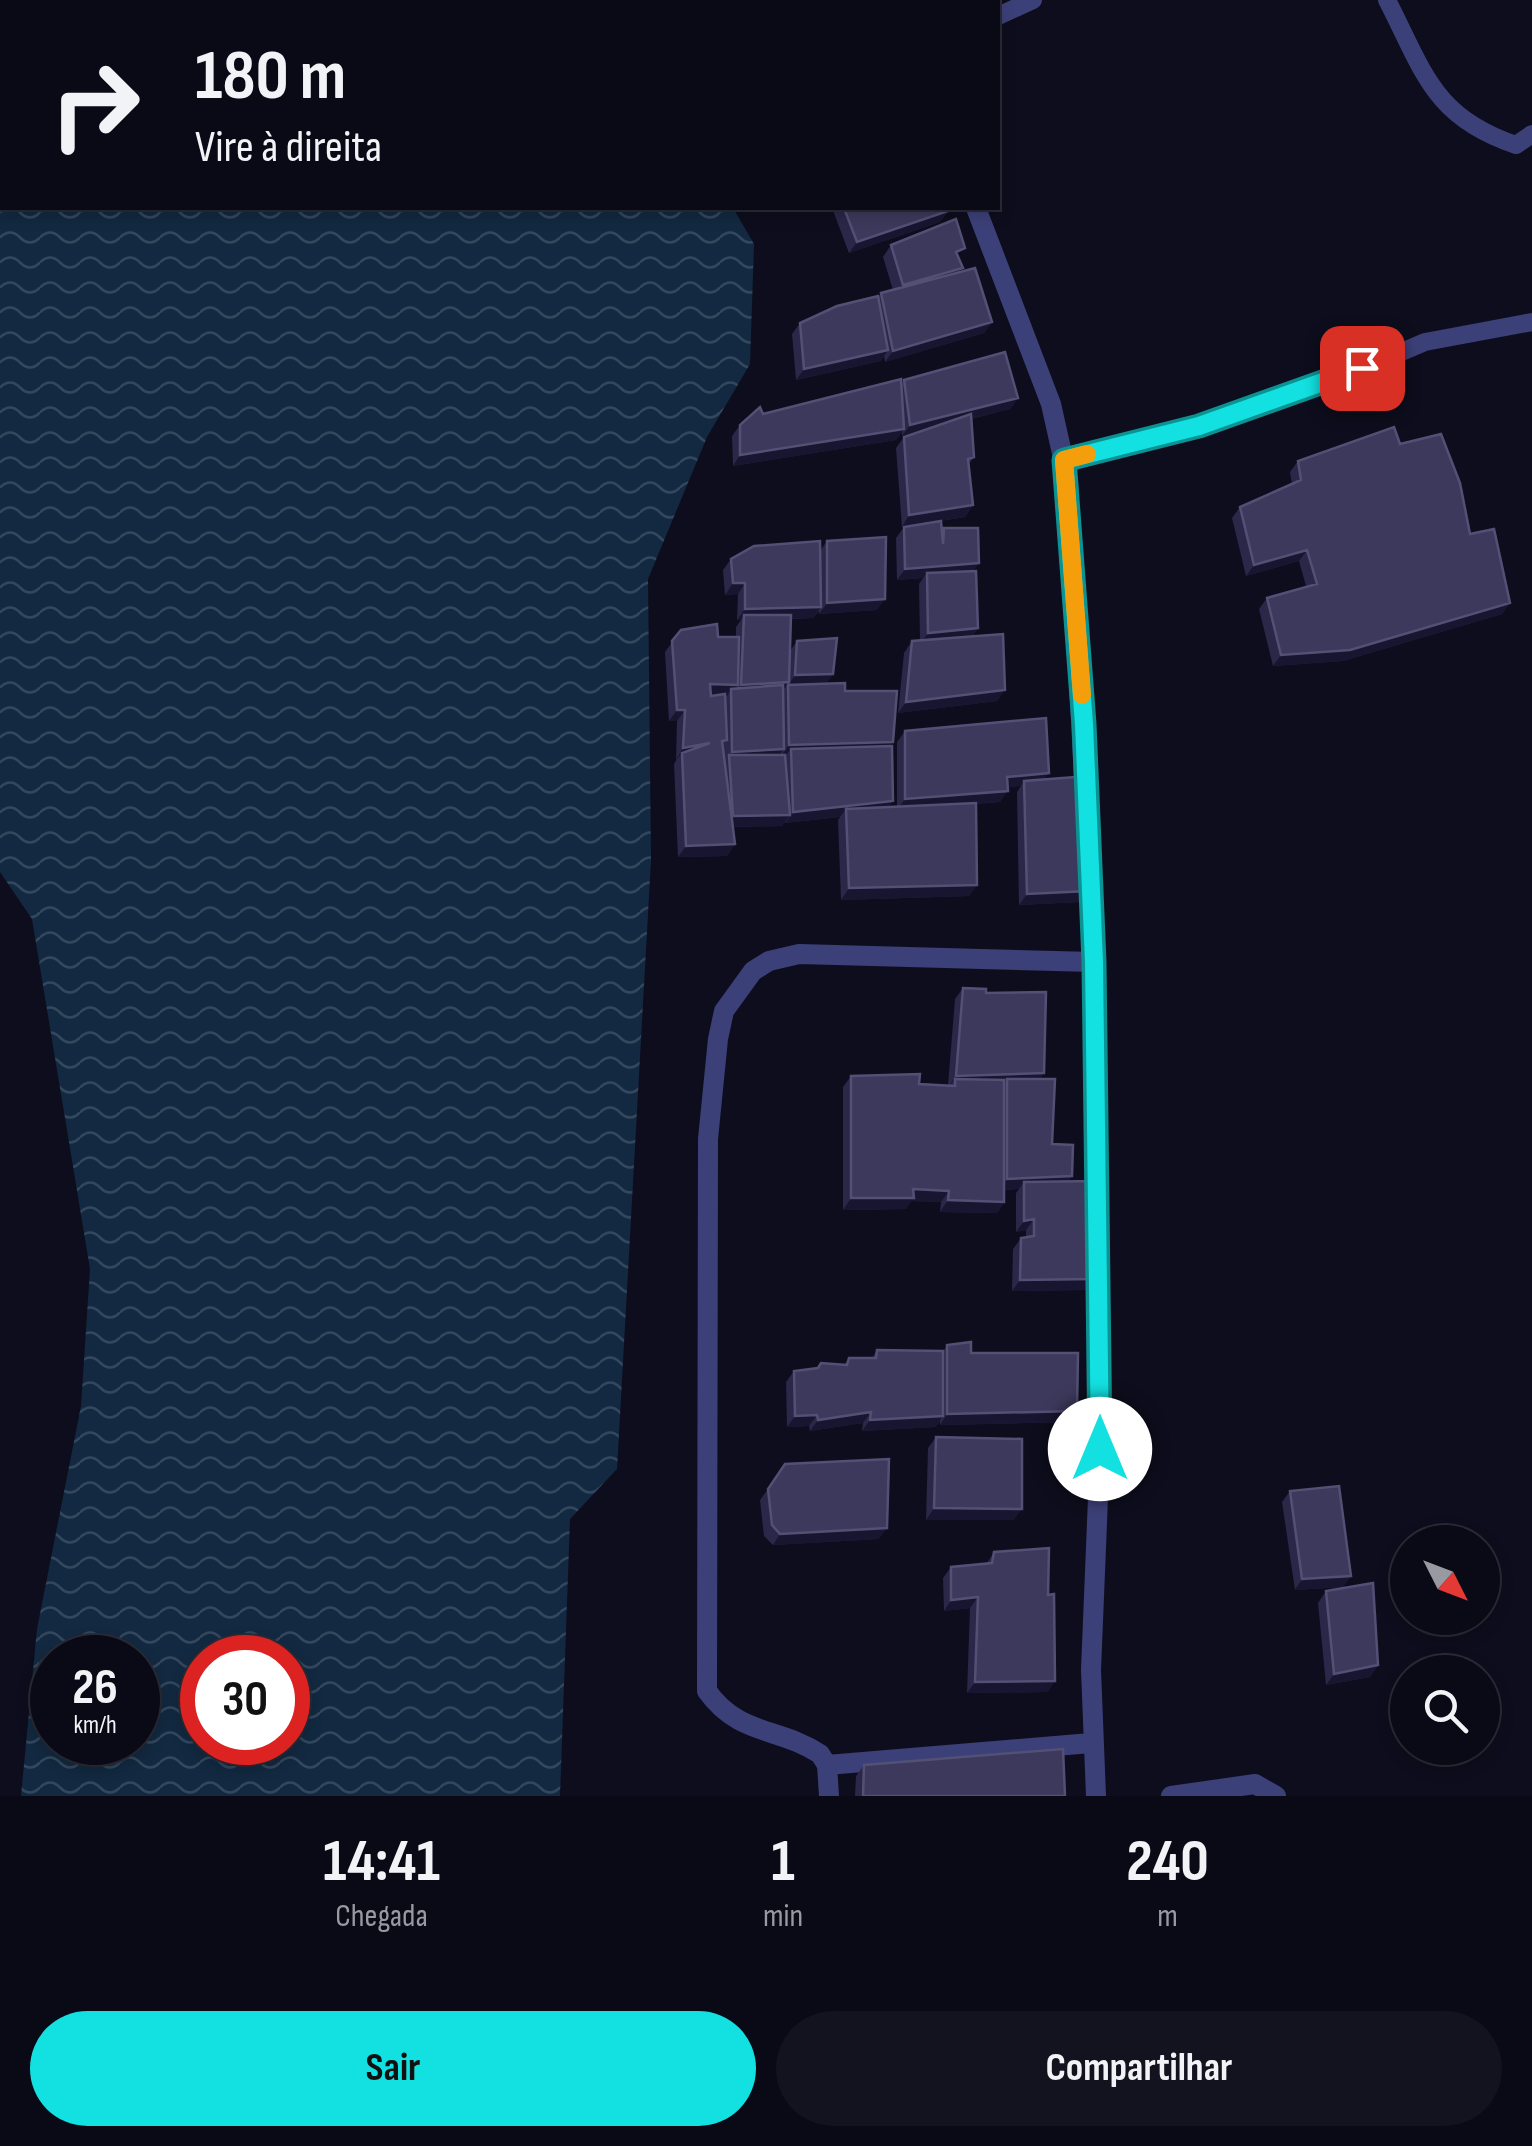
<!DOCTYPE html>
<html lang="pt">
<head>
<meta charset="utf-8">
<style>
	body { margin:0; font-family:"Sofia Sans Condensed",sans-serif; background:#13131f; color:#f1f3f6; height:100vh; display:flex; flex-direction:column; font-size:38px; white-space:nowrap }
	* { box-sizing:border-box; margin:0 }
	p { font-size:32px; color:#999aa1 }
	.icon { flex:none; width:55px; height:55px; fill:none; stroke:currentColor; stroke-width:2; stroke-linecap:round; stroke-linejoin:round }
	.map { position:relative; height:1796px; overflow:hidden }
	.drawer { display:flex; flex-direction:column; background:#0a0a16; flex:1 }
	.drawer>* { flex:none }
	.hud { position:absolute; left:0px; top:0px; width:1000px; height:210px; box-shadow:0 5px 15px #0003,0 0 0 2px #2a2b35; background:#0a0a16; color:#f1f3f6; overflow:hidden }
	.needle { width:65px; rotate:132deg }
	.fabs { position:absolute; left:1390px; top:1525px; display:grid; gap:20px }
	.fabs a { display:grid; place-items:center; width:110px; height:110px; border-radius:50%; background:#0a0a16; box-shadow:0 5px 15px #0003,0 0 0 2px #2a2b35; font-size:50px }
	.speed { position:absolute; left:30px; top:1635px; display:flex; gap:20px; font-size:50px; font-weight:700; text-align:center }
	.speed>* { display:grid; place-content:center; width:130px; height:130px; border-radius:50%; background:#0a0a16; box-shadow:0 5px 15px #0003,0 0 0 2px #2a2b35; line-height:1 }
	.speed small { font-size:25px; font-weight:400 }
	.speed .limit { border:15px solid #d22; background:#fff; color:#111 }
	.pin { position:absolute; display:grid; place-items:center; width:85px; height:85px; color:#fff; margin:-42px; border-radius:20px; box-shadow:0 5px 15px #0006 }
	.me { position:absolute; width:110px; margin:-55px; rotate:0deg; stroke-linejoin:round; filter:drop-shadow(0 0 8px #0008) }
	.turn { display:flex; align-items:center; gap:35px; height:210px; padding:0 30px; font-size:45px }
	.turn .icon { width:130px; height:130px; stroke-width:2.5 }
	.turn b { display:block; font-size:70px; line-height:85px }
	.eta { display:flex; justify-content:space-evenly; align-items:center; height:170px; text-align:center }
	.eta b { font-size:60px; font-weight:700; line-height:70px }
	.action { display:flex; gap:20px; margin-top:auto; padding:20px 30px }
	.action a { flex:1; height:115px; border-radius:60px; background:#13e0e0; color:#111; font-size:40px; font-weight:700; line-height:115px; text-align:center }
	.action a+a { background:#13131f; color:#f1f3f6 }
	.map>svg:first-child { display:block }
	.water { fill:url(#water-waves); fill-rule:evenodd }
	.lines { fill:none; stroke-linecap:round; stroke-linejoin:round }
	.lane { stroke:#3c4078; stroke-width:18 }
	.street { stroke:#3c4078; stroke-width:20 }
	.wall { fill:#2a2749 }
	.shaded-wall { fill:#181530 }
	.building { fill:#3c395c; stroke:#535075; stroke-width:2.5 }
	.route-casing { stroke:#0c9292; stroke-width:25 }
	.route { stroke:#13e0e0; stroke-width:18 }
	.slow { stroke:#f59e0b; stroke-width:18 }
</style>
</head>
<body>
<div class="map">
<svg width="1532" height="1796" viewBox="0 0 1532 1796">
	<defs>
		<pattern id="water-waves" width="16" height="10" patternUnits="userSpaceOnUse" patternTransform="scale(2.5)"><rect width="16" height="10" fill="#122941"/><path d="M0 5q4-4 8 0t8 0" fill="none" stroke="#33475d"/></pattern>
	</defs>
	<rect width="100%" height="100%" fill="#0e0d1d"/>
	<path class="water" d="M0 0 553 2H2V208H733L754 244 750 364 707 437 648 579 651 860 617 1469 570 1519 560 1796H21L37 1629 81 1406 90 1269 32 919 0 872ZM52 1658H138V1742H52ZM202 1658H288V1742H202Z"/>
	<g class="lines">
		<path class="lane" d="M1387 0C1424 72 1433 117 1516 145L1532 134
			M998 16 1033 0
			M1064 460 1199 426 1331 382 1425 342 1532 322"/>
		<path class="street" d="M897 0 898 2
			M976 208 1051 404 1068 480 1094 962 1099 1214
			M827 1765 1091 1743
			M829 1796 827 1765 820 1754C779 1727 739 1736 707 1691L708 1139 718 1039 724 1011 753 971 769 961 799 954 1094 962
			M1096 1796 1091 1670 1100 1449 1099 1243
			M1171 1796 1255 1784 1276 1796"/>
	</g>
	<path class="wall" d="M832 208H947L948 211 940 222 849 253Z
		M891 245 958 257 963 268 960 272 992 322 984 333 885 362 884 356 881 361 796 380 792 334 800 323 878 297 881 293 893 290 883 257Z
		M904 380 1018 398 1010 409 971 419 974 457 968 465 973 505 965 517 902 527 896 448 904 437 916 433 902 436V432L896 440 733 466 732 436 740 425 763 414 901 385Z
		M1400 444 1470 534 1510 603 1502 614 1343 661 1273 666 1259 609 1267 598 1306 586 1299 561 1246 576 1232 518 1240 507 1292 484 1290 472 1298 461Z
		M904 527 942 531 944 528 973 571 978 628 972 637 1005 690 997 701 898 713 904 653 912 641H920L919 584 923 578 897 580 896 538Z
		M827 541 877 610 819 614V611L813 618 791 619 790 651 797 641 827 684 845 691 890 746 888 807 897 806V742L905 731 1049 773 1044 779 1081 902 1019 905 1017 792 1021 786 1007 787 1000 802 976 804 977 885 969 896 841 900 838 820 840 817 785 823V821L782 826 733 827 735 844 727 856 678 857 674 764 677 759 676 760 677 721H669L665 652 681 630 718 637H736V627L741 620H737L738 594 725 595 723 570 731 559 820 551Z
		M963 988 986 993 1040 1079 1052 1144 1069 1181 1100 1270 1086 1290 1012 1291 1013 1249 1021 1238H1026V1230L1016 1232V1193L1019 1189 1004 1190V1202L997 1213 940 1212 941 1202 911 1201 906 1209 843 1210V1087L851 1076 919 1084 948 1085 955 999Z
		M947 1345 971 1353 1069 1422 940 1425V1421L935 1427 862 1431 863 1423 810 1431 809 1426 787 1427 786 1382 794 1371 844 1365 849 1358H872L877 1350 943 1352Z
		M936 1437 1014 1520H926L928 1448Z
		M768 1489 879 1539 773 1545 764 1536 760 1500Z
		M1290 1491 1351 1576 1343 1587 1295 1590 1282 1502Z
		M994 1552 1048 1692 967 1693 970 1608 944 1611 943 1578 951 1567 987 1563Z
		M1326 1591 1378 1665 1370 1677 1326 1685 1318 1603Z
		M864 1765 1065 1796H855L856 1776Z"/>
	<path class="shaded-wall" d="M948 211 940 222 849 253 857 242Z
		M963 268 955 279 895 296 903 285Z
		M992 322 984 333 885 362 893 351Z
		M888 350 881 361 796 380 804 369Z
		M1018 398 1010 409 902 436 910 425Z
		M904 429 896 440 733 466 740 455Z
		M973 505 965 517 902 527 909 515Z
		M1307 550 1299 561 1246 576 1254 565Z
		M979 563 971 574 927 573 923 578 897 580 905 569Z
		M733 583H745L738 594 725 595Z
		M885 599 877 610 819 614 827 603Z
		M1510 603 1502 614 1343 661 1273 666 1281 655Z
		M821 607 813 618 744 620V615L741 620H737L745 609Z
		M978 628 970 639 920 644 928 633Z
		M833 674 826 685 788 686 795 675Z
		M789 682 781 693 734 696 741 685Z
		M710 684 738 685 731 695V689L727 696 702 695Z
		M1005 690 997 701 898 713 906 702Z
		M677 710H685L677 721H669Z
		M893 742 885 753 791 749 785 756H781L789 745Z
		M710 743 682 753 676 760 683 748Z
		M784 749 776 760 729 756 732 752Z
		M1049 773 1041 784 1024 781 1021 786 999 788 1007 777Z
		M1008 791 1000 802 897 810 905 799Z
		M893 801 885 812 846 809 840 817 785 823 793 812Z
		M790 815 782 826 726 827 733 816Z
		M735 844 727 856 678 857 686 846Z
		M977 885 969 896 841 900 849 888Z
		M1088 891 1081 902 1019 905 1027 894Z
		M1044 1073 1036 1084 1007 1079 1003 1085 955 1079 948 1087 956 1076Z
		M1072 1176 1065 1188 1024 1182 1019 1189 1000 1190 1007 1179Z
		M913 1189 949 1191 941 1202 911 1201 906 1209 843 1210 851 1198Z
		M948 1200 1004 1202 997 1213 940 1212Z
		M1034 1219 1026 1230 1016 1232 1024 1221Z
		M1100 1270 1086 1290 1012 1291 1020 1280Z
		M1077 1411 1069 1422 940 1425 947 1414Z
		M871 1412 863 1423 810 1431 818 1420Z
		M817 1415 809 1426 787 1427 795 1416Z
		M943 1416 935 1427 862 1431 870 1420Z
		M934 1508 1022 1509 1014 1520H926Z
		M887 1528 879 1539 773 1545 780 1534Z
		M1351 1576 1343 1587 1295 1590 1302 1579Z
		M978 1597 970 1608 944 1611 951 1600Z
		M1378 1665 1370 1677 1326 1685 1334 1674Z
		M1055 1681 1048 1692 967 1693 975 1682Z"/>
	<path class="building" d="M701 0H769L770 2H702Z
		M804 0H859L860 2H798Z
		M844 208H947L948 211 857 242Z
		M956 219 965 248 956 252 963 268 903 285 891 245Z
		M975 268 992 322 893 351 881 293Z
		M878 296 888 350 804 369 800 323 837 306Z
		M1005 352 1018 398 910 425 904 380Z
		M901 379 904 429 740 455V425L760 407 763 414Z
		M971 414 974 457 968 459 973 505 909 515 904 437Z
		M1394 427 1400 444 1441 434 1460 483 1470 534 1494 529 1510 603 1350 650 1281 655 1267 598 1317 584 1307 550 1254 565 1240 507 1301 480 1298 461Z
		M941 521 943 544 944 528H978L979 563 905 569 904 527Z
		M886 537 885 599 827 603V541Z
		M820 541 821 607 745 609V583H733L731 559 754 546Z
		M976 571 978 628 928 633 927 573Z
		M744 615H791L789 682 741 685Z
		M717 624 718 637H739L738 685 710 684 711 696 725 694 727 740 722 741 735 844 686 846 682 753 710 743 683 748 685 710H677L672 641 681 630Z
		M1003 634 1005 690 906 702 912 641Z
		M837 638 833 674 795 675 797 641Z
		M845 683V691H897L893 742 789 745 788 685Z
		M783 685 784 749 732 752 731 689Z
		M1046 718 1049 773 1007 777 1008 791 905 799V731Z
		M892 746 893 801 793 812 791 749Z
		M729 755H785L790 815 733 816Z
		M1088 776V891L1027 894 1024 781Z
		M976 803 977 885 849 888 846 809Z
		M963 988 986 989V993L1046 992 1044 1073 956 1076Z
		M920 1074 919 1084 955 1086V1079L1004 1080V1202L948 1200 949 1191 913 1189 914 1198H851V1076Z
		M1007 1079H1055L1052 1144 1073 1145 1072 1176 1007 1179Z
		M1096 1181V1190H1101L1100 1270H1094V1279L1020 1280 1021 1238 1034 1236V1219L1024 1221V1182Z
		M971 1342V1353H1078L1077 1411 947 1414V1345Z
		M877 1350 943 1351V1416L870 1420 871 1412 818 1420 817 1415 795 1416 794 1371 818 1368 821 1363 847 1365 849 1358H876Z
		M936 1437 1022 1439V1509L934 1508Z
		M889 1459 887 1528 780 1534 772 1525 768 1489 785 1464Z
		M1339 1486 1351 1576 1302 1579 1290 1491Z
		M1049 1548 1048 1595 1054 1594 1055 1681 975 1682 978 1597 951 1600V1567L992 1563 994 1552Z
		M1373 1583 1378 1665 1334 1674 1326 1591Z
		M1063 1749 1065 1796H863L864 1765Z"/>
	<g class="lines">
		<defs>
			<path id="route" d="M1100 1449 1094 962 1084 724 1064 460 1199 426 1362 368"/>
		</defs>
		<use href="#route" class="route-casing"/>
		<use href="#route" class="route"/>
		<path class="slow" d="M1082 695 1064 460 1087 454"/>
	</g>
</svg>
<div class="fabs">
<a><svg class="needle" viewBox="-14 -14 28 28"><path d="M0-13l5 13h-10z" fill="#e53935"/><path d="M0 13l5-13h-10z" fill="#999aa1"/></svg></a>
<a><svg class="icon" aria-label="search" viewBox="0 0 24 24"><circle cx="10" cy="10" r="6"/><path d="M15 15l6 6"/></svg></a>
</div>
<div class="speed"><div>26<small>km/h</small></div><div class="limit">30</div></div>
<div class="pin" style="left:1362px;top:368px;background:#d93025"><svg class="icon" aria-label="arrive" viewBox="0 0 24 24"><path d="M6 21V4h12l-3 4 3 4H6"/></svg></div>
<svg class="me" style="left:1100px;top:1449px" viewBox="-20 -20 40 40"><circle r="19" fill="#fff"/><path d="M0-13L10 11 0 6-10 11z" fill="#13e0e0"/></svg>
<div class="hud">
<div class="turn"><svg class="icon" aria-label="right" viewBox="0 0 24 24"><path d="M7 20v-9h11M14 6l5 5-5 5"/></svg><div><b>180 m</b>Vire à direita</div></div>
</div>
</div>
<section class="drawer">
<div class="eta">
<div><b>14:41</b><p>Chegada</p></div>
<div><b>1</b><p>min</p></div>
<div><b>240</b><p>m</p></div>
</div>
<div class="action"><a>Sair</a><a>Compartilhar</a></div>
</section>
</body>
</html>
